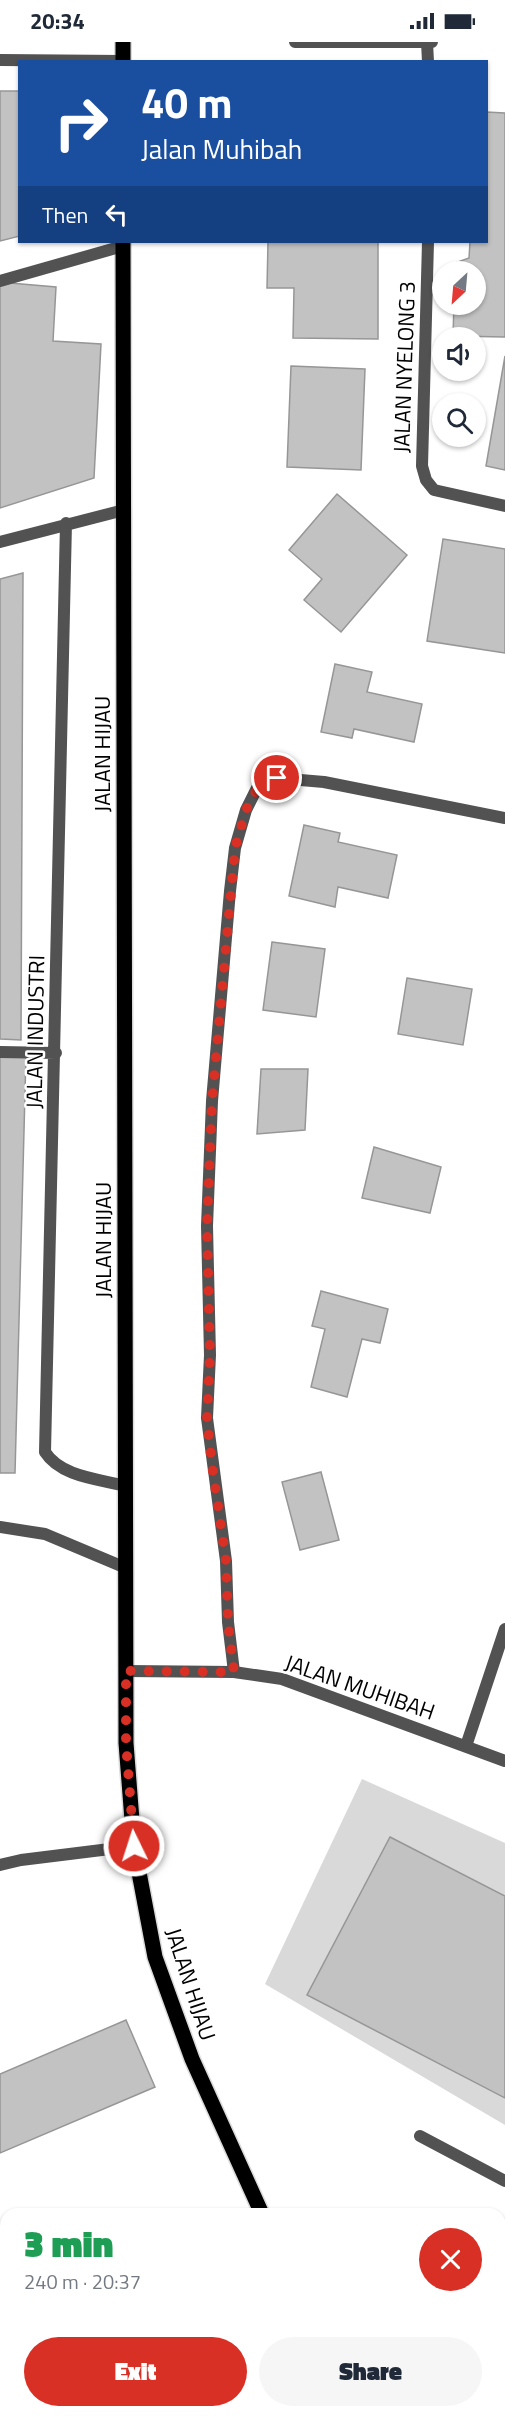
<!DOCTYPE html>
<html lang="en">
<head>
<meta charset="utf-8">
<style>
	body { margin:0; font-family:"Titillium Web",sans-serif; background:#f6f6f7; color:#1f2937; height:100vh; display:flex; flex-direction:column; font-size:22px; white-space:nowrap }
	* { box-sizing:border-box; margin:0 }
	p { font-size:20px; color:#747a83 }
	.icon { flex:none; width:33px; height:33px; fill:none; stroke:currentColor; stroke-width:2; stroke-linecap:round; stroke-linejoin:round }
	.map { position:relative; flex:1; overflow:hidden }
	.sheet { position:absolute; left:0px; top:2166px; width:506px; height:210px; display:flex; flex-direction:column; background:#fff; border-radius:18px 18px 0 0; box-shadow:0 2px 4px #0004 }
	.sheet>* { flex:none }
	.banner { position:absolute; left:18px; top:18px; width:470px; height:183px; border-radius:0px; box-shadow:0 2px 4px #0004; background:#1a4fa0; color:#fff; overflow:hidden }
	.needle { width:39px; rotate:206deg }
	.controls { position:absolute; left:432px; top:219px; display:grid; gap:12px }
	.controls a { display:grid; place-items:center; width:54px; height:54px; border-radius:50%; background:#fff; box-shadow:0 2px 4px #0004; font-size:30px }
	.pin { position:absolute; display:grid; place-items:center; width:51px; height:51px; color:#fff; margin:-26px; border:3px solid #fff; border-radius:50%; box-shadow:0 2px 6px #0007 }
	.me { position:absolute; width:66px; margin:-33px; rotate:356deg; stroke-linejoin:round; filter:drop-shadow(0 0 4px #0008) }
	.turn { display:flex; align-items:center; gap:21px; height:126px; padding:0 24px; font-size:27px }
	.turn .icon { width:78px; height:78px; stroke-width:2.5 }
	.turn b { display:block; font-size:42px; line-height:51px }
	.then { display:flex; align-items:center; height:57px; padding:0 24px; background:#0003; gap:12px; font-size:22px }
	.round { display:grid; place-items:center; flex:none; width:63px; height:63px; border-radius:32px; background:#f6f6f7 }
	.overview { display:flex; align-items:center; justify-content:space-between; height:102px; padding:0 24px }
	h1 { font-size:36px; font-weight:800; line-height:45px; color:#1e9e55 }
	.button { display:flex; gap:12px; margin-top:auto; padding:12px 24px }
	.button a { flex:1; height:69px; border-radius:36px; background:#d93025; color:#fff; font-size:24px; font-weight:800; line-height:69px; text-align:center }
	.button a+a { background:#f6f6f7; color:#1f2937 }
	.status { display:flex; justify-content:space-between; align-items:center; height:42px; padding:0 30px; background:#fff; direction:ltr }
	.status svg { height:16px; fill:currentColor }
	.map>svg:first-child { display:block }
	.green { fill:#d9d9d9 }
	.building { fill:#c2c2c2; stroke:#969696; stroke-width:1.5 }
	.lines { fill:none; stroke-linecap:round; stroke-linejoin:round }
	.primary-casing { stroke:#dbdbdb; stroke-width:18 }
	.lane { stroke:#525252; stroke-width:12 }
	.street { stroke:#525252; stroke-width:12 }
	.primary { stroke:#000; stroke-width:15 }
	.route { stroke:#d93025; stroke-width:10; stroke-dasharray:0 18 }
	.labels { text-anchor:middle; stroke-width:5; stroke-linejoin:round; paint-order:stroke }
	.street-label { font-size:22px; fill:#000; stroke:#fff }
</style>
</head>
<body>
<div class="status"><b>20:34</b><svg viewBox="0 0 49 12"><path d="M0 12V9h3v3zM5 12V6h3v6zM10 12V3h3v9zM15 12V0h3v12zM26 1h20v11H26zM47 4h2v5h-2z"/></svg></div>
<div class="map">
<svg width="505" height="2376" viewBox="0 0 505 2376">
	<rect width="100%" height="100%" fill="#fff"/>
	<path class="green" d="M362 1737 505 1801V2083L265 1942Z"/>
	<path class="building" d="M0 49H20V194L0 199Z
		M486 70 505 71V295L453 294 454 262H476V230H455V221L469 216 470 200H486Z
		M268 200H378V297L293 296 294 246H267Z
		M10 241 56 245 53 299 101 302 94 436 0 466V244Z
		M505 314V428L486 424Z
		M291 324 365 327 361 428 287 425Z
		M337 452 407 513 341 590 304 558 322 537 289 508Z
		M443 497 505 507V611L427 599Z
		M23 531 21 998 0 997V537Z
		M335 622 372 630 367 650 422 662 414 700 354 687 352 696 321 690Z
		M304 783 340 791 338 800 397 813 388 856 338 845 335 865 289 854Z
		M272 900 325 907 316 975 263 968Z
		M407 936 472 947 463 1003 398 992Z
		M0 1012 26 1013 15 1431H0Z
		M261 1027H308L305 1088 257 1092Z
		M374 1105 441 1125 430 1171 362 1156Z
		M321 1249 388 1267 380 1301 362 1297 347 1355 311 1345 325 1287 312 1284Z
		M321 1430 339 1498 300 1508 282 1440Z
		M390 1795 505 1854V2056L307 1953Z
		M126 1978 155 2045 0 2111V2032Z
		M6 2331V2370H329L332 2376H0V2334Z"/>
	<g class="lines">
		<defs>
			<path id="primary" d="M123 20V0
				M123 200 126 1701 134 1804 155 1915 192 2017 262 2172
				M352 2370 355 2376"/>
		</defs>
		<use href="#primary" class="primary-casing"/>
		<path class="lane" d="M0 18 123 19
			M0 1485 45 1492 126 1526
			M466 1704 505 1587
			M0 1823 21 1818 134 1804
			M420 2094 505 2139"/>
		<path class="street" d="M295 0H432
			M427 0 428 20
			M428 200 422 424 426 438 434 448 505 464
			M0 239 123 204
			M66 481 45 1410C61 1435 99 1437 126 1444
			M0 500 124 468
			M0 1010 56 1011
			M126 1629 234 1630 282 1637 505 1719
			M234 1630 228 1580 226 1519 207 1376 210 1313 207 1184 212 1059 230 849 235 806 246 768 257 746 277 736 324 740 505 776"/>
		<use href="#primary" class="primary"/>
	</g>
	<g class="lines">
		<path class="route" d="M134 1804 126 1701V1629L234 1630 228 1580 226 1519 212 1423 207 1376 210 1313 207 1184 212 1059 235 806 246 768 257 747 277 736"/>
	</g>
	<g class="labels">
		<g class="street-label">
			<text transform="translate(404 325) rotate(-88)" y="8">JALAN NYELONG 3</text>
			<text transform="translate(102 712) rotate(-90)" y="8">JALAN HIJAU</text>
			<text transform="translate(35 990) rotate(-89)" y="8">JALAN INDUSTRI</text>
			<text transform="translate(103 1198) rotate(-90)" y="8">JALAN HIJAU</text>
			<text transform="translate(360 1645) rotate(19)" y="8">JALAN MUHIBAH</text>
			<text transform="translate(191 1942) rotate(72)" y="8">JALAN HIJAU</text>
		</g>
	</g>
</svg>
<div class="controls">
<a><svg class="needle" viewBox="-14 -14 28 28"><path d="M0-13l5 13h-10z" fill="#e53935"/><path d="M0 13l5-13h-10z" fill="#747a83"/></svg></a>
<a><svg class="icon" aria-label="sound" viewBox="0 0 24 24"><path d="M4 9h4l5-4v14l-5-4H4zM17 9q2 3 0 6"/></svg></a>
<a><svg class="icon" aria-label="search" viewBox="0 0 24 24"><circle cx="10" cy="10" r="6"/><path d="M15 15l6 6"/></svg></a>
</div>
<div class="pin" style="left:277px;top:736px;background:#d93025"><svg class="icon" aria-label="arrive" viewBox="0 0 24 24"><path d="M6 21V4h12l-3 4 3 4H6"/></svg></div>
<svg class="me" style="left:134px;top:1804px" viewBox="-20 -20 40 40"><circle r="17" fill="#d93025" stroke="#fff" stroke-width="3"/><path d="M0-11L8 9 0 5-8 9z" fill="#fff"/></svg>
<div class="banner">
<div class="turn"><svg class="icon" aria-label="right" viewBox="0 0 24 24"><path d="M7 20v-9h11M14 6l5 5-5 5"/></svg><div><b>40 m</b>Jalan Muhibah</div></div>
<div class="then">Then<svg class="icon" aria-label="left" viewBox="0 0 24 24"><path d="M17 20v-9H6M10 6l-5 5 5 5"/></svg></div>
</div>
<section class="sheet">
<div class="overview"><div><h1>3 min</h1><p>240 m · 20:37</p></div><a class="round" style="background:#d93025;color:#fff"><svg class="icon" aria-label="close" viewBox="0 0 24 24"><path d="M6 6l12 12M18 6L6 18"/></svg></a></div>
<div class="button"><a>Exit</a><a>Share</a></div>
</section>
</div>
</body>
</html>
